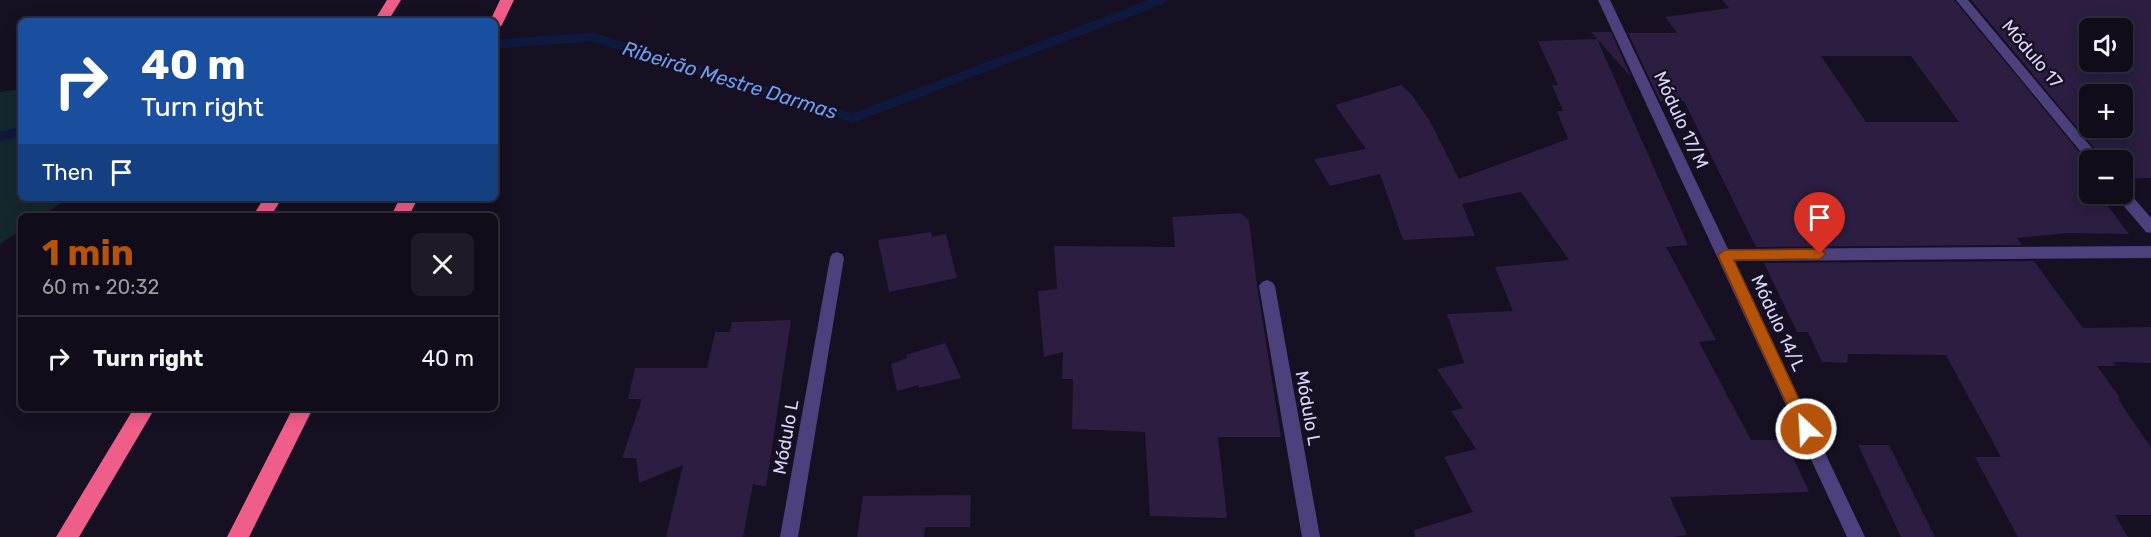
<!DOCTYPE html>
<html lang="en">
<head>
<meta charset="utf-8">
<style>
	body { margin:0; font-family:Rubik,sans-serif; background:#1e1a27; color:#f1f3f6; height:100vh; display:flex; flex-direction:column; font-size:22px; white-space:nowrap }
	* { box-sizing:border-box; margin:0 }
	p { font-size:20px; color:#9c9ba2 }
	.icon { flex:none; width:33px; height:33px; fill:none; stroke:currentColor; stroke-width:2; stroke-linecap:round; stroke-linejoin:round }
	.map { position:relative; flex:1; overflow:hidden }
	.drawer { position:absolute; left:18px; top:213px; width:480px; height:198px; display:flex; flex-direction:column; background:#100c1a; border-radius:9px; box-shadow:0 3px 15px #0003,0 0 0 2px #302c39 }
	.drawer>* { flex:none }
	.guide { position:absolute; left:18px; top:18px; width:480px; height:183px; border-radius:9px; box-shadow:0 3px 15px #0003,0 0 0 2px #302c39; background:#1a4fa0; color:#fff; overflow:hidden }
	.tools { position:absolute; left:2079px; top:18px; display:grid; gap:12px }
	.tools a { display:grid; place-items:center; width:54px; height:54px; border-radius:9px; background:#100c1a; box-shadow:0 3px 15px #0003,0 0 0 2px #302c39; font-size:30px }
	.pin { position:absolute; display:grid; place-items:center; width:51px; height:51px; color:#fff; margin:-62px -26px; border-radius:50% 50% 50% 0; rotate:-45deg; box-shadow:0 0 6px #0007 }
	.pin .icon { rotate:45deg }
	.me { position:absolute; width:66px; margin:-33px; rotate:335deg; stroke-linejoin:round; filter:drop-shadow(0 0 4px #0008) }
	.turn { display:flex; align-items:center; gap:21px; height:126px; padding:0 24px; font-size:27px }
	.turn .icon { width:78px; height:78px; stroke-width:2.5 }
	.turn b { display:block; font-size:42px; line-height:51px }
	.then { display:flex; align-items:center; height:57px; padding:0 24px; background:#0003; gap:12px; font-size:22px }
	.round { display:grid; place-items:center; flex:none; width:63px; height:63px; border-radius:9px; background:#1e1a27 }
	.overview { display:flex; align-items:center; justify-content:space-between; height:102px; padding:0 24px }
	h1 { font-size:36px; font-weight:700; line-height:45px; color:#b45309 }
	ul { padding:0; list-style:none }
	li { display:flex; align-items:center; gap:18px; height:84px; padding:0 24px; border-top:2px solid #302c39 }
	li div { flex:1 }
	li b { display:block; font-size:22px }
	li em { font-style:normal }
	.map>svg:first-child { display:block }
	.green { fill:#14282c }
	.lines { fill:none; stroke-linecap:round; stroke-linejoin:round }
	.stream { stroke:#0f183d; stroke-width:9 }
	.building { fill:#2b1e41; fill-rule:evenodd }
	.street { fill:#4d407d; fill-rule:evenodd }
	.highway { fill:#ef5d89; fill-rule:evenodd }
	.route { fill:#b45309; stroke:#753606; stroke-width:1.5 }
	.labels { text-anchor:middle; stroke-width:5; stroke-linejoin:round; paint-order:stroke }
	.street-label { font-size:18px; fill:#e0d6fb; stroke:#161022 }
	.water-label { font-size:20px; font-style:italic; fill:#6e9ef1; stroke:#161022 }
</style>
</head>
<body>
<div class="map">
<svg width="2151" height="537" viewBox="0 0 2151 537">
	<rect width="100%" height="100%" fill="#161022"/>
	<path class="green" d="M21 89V198H69L42 216H21V230L0 244V92Z"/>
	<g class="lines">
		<path class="stream" d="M495 44 593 37 853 118 1161 0
			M0 137 21 131"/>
	</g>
	<path class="building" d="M1722 0H1954L2090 165V194H2099L2129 234 2068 233 2017 238 2022 245 1756 247 1684 101H1660L1628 33H1677L1665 17 1729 8ZM1821 56H1911L1959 122H1866Z
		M1971 0H2151V178L2122 179V160H2104ZM2090 28H2122V62H2090ZM2090 94H2122V128H2090Z
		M1591 32H1611L1631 77Z
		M1597 39 1688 245 1666 247 1716 340 1699 342 1751 440H1785L1809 492 1670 497 1687 535 1674 537H1415L1414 530 1473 512 1444 457 1476 449 1451 411 1463 408 1437 369 1464 363 1447 314 1513 311 1495 267 1569 260 1521 192 1462 204 1475 236 1403 240 1380 174 1330 186 1314 159 1366 149 1335 105 1401 85 1411 94 1430 121 1459 179 1568 139 1557 111H1563L1552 85H1558L1538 41Z
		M1240 213 1249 220 1257 286 1281 437H1218L1227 518 1150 516 1145 432 1072 429 1073 379H1062L1063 352 1044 357 1038 291 1057 289 1054 246 1175 247 1172 217Z
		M931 232 932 237 946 234 957 278 889 292 878 240Z
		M2034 261 2083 328 2151 327V363L2113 362 2116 366H2097L2120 398 2118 399 2151 448V515H2115L2128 537H2018L1975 457H2001L1946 355 1848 354 1847 363 1822 362 1808 332H1797L1764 263Z
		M791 320 766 487 753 484 743 537H666L683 465 639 483 636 458H622L642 399H628L635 368H707L715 332H730L732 322Z
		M945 343 961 378 919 388 918 385 897 391 891 364 907 358 906 355Z
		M1858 445H1889L1935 537H1901Z
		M971 495 970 527H925L924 537H857L863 496Z"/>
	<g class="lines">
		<path class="street" d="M1598 0H1610L1728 249 2151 246V258L1734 261 1865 537H1847Z
			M1956 0H1968L2102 160H2090V163Z
			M2122 189 2127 190 2151 218V233L2146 232 2117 198 2115 194H2122Z
			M837 252 842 254 844 258 798 537H780L830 258 832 254Z
			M1267 280 1272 282 1275 286 1320 537H1302L1259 286 1262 282Z"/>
		<path class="highway" d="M387 0H401L388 21H374Z
			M500 0H514L502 25 495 30V21H490Z
			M264 198H282L271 216H253Z
			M400 198H418L409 216H391Z
			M134 408H155L79 537H56Z
			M293 408H313L249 537H227Z"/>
	</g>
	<path class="route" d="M1820 249 1826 254 1820 259 1734 260 1813 429 1811 433 1806 435 1800 433 1718 255 1725 250Z"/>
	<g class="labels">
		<g class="street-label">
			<text transform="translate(2032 54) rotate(50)" y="6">Módulo 17</text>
			<text transform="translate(1681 120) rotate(65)" y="6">Módulo 17/M</text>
			<text transform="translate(1778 323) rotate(65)" y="6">Módulo 14/L</text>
			<text transform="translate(1308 408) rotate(80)" y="6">Módulo L</text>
			<text transform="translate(786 437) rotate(-80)" y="6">Módulo L</text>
		</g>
		<g class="water-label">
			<text transform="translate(730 80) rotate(17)" y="7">Ribeirão Mestre Darmas</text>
		</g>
	</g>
</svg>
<div class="tools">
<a><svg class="icon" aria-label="sound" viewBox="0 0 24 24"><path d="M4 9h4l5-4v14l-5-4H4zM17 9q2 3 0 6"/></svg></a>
<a>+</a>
<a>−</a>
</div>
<div class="pin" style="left:1820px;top:254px;background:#d93025"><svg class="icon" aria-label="arrive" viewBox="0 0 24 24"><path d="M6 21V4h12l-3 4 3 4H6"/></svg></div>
<svg class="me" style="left:1806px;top:429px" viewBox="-20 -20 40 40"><circle r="17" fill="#b45309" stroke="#fff" stroke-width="3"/><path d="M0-11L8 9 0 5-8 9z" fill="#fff"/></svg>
<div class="guide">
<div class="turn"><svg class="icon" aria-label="right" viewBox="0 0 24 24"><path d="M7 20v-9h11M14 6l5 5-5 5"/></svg><div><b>40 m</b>Turn right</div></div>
<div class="then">Then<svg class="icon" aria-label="arrive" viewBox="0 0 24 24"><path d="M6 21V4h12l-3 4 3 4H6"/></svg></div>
</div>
<section class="drawer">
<div class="overview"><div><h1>1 min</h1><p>60 m · 20:32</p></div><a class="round"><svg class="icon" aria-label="close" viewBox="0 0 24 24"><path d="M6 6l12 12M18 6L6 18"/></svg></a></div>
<ul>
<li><svg class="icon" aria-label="right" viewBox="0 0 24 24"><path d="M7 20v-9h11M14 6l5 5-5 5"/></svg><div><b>Turn right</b></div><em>40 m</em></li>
</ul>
</section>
</div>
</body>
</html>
